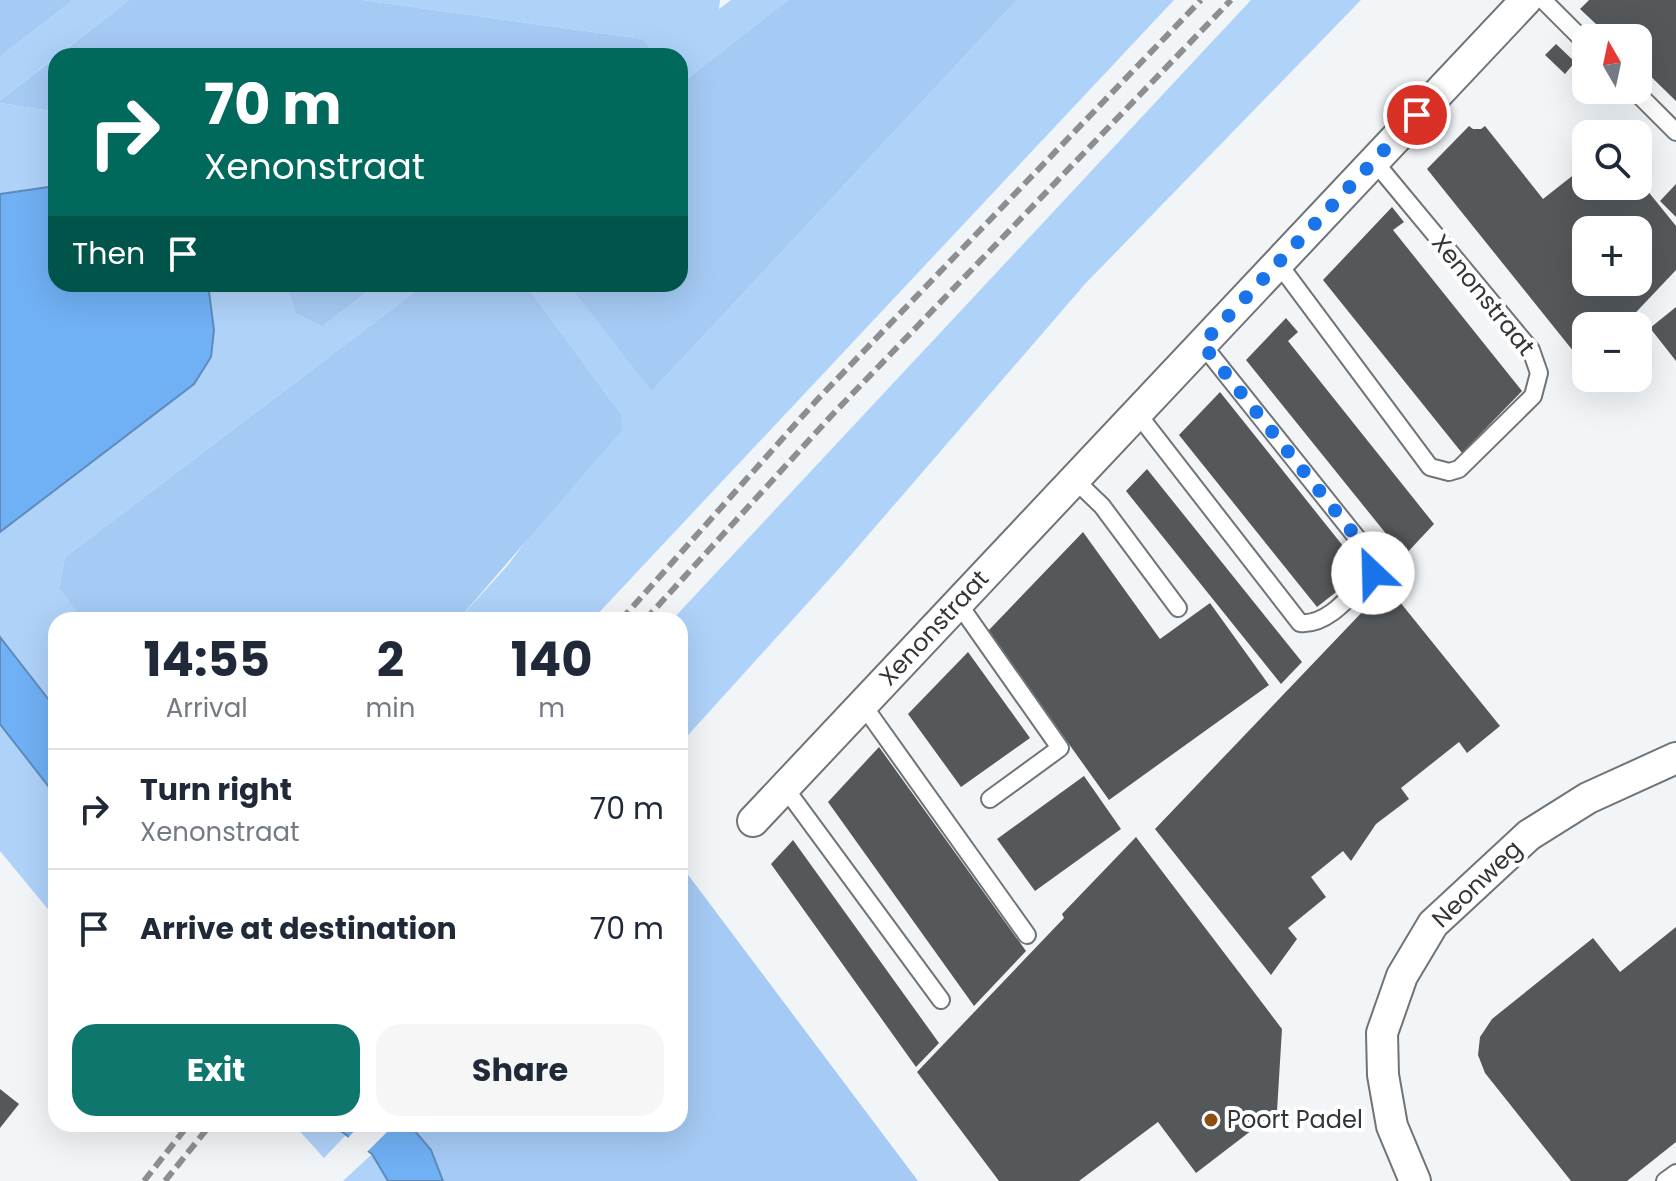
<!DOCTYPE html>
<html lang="en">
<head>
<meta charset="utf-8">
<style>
	body { margin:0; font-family:Poppins,sans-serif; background:#f6f6f7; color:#1f2937; height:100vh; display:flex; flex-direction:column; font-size:30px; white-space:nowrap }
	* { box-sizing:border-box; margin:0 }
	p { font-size:26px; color:#747a83 }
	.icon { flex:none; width:44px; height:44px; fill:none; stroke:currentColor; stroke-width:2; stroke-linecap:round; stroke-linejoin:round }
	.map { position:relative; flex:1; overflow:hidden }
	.side { position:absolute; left:48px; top:612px; width:640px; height:520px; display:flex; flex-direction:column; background:#fff; border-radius:24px; box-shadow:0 8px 32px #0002 }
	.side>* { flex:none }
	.hud { position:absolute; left:48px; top:48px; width:640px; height:244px; border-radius:24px; box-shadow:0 8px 32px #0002; background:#00695c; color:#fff; overflow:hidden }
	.needle { width:52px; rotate:351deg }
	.tools { position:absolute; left:1572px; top:24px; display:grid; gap:16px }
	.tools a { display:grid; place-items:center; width:80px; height:80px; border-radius:16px; background:#fff; box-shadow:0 8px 32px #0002; font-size:40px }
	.pin { position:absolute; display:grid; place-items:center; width:68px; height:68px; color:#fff; margin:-34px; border:4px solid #fff; border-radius:50%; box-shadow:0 2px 8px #0007 }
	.me { position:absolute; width:88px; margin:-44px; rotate:336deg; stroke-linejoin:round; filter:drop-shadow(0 0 6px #0008) }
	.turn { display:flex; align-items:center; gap:28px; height:168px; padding:0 24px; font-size:36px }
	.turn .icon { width:104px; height:104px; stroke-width:2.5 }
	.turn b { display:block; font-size:56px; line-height:68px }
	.then { display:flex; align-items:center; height:76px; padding:0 24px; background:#0003; gap:16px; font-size:30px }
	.eta { display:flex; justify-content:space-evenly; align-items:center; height:136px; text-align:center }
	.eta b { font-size:48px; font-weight:700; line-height:56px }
	.button { display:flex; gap:16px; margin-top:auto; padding:16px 24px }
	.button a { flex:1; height:92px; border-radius:24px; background:#0f766e; color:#fff; font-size:32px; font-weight:700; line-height:92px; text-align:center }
	.button a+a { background:#f6f6f7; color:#1f2937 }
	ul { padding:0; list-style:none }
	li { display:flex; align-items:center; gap:24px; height:120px; padding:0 24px; border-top:2px solid #e0e1e3 }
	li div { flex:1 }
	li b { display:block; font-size:30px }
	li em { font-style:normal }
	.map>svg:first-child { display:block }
	.green { fill:#afd2f9 }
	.forest { fill:#a5caf4 }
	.water { fill:#70b0f4; stroke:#5e8bbb; stroke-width:2 }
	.pier { fill:#f2f5f8 }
	.building { fill:#55585a; fill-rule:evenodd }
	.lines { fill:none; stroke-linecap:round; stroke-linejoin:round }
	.lane-casing { stroke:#717477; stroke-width:20 }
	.street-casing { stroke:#717477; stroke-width:34 }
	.lane { stroke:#fff; stroke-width:16 }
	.street { stroke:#fff; stroke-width:30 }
	.rail { stroke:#8c8e91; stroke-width:6; stroke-dasharray:12 6; stroke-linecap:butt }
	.route { stroke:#1a73e8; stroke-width:14; stroke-dasharray:0 25.2 }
	.poi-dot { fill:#8c4e13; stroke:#fff; stroke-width:3 }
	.labels { text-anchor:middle; stroke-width:8; stroke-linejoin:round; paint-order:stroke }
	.street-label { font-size:24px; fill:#343537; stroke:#fff }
	.poi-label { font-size:24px; fill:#343537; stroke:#fff; text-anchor:start }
</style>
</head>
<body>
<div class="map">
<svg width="1676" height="1181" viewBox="0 0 1676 1181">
	<rect width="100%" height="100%" fill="#f2f5f8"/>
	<path class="green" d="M73 0H129L0 100V57Z
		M362 0H720L719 9 731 0H788L680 84V56H650L651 52 643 39Z
		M1017 0H1174L592 620H458L508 565 621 414 525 284H568L653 390Z
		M1251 0H1361L1085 284 844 563 680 744V620H672Z
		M0 103 56 112V186L0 194Z
		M208 284H286L296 314 322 327 377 284H425L65 557 59 588 82 620H56V709L0 637V532L194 384 214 330Z
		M0 724 56 796V919L0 851Z
		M293 1124H331L345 1136 324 1158Z
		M372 1154 388 1181H343Z"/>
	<path class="forest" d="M0 0H73L0 57Z
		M129 0H362L643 39 652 52 650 56H57Z
		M788 0H1017L652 391 568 284H680V84Z
		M56 57V112L0 103V100Z
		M286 284H377L322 327 296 314Z
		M425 284H525L621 414 622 430 458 620H82L59 588 65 557Z
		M680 864 918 1181H443L431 1150 409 1124H680Z"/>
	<path class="water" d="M56 186V284H208L214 330 211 357 194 384 0 532V194Z
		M0 637 56 709V796L0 724Z
		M331 1124H409L431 1150 443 1181H388L372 1154Z"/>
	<path class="pier" d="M361 1124H395L365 1154 345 1141Z"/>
	<path class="building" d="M1589 0H1676V101L1638 64V38H1611L1580 9Z
		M1556 44 1575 62 1565 74 1545 55Z
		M1469 126 1473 129H1481L1485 126 1543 199 1586 165V186H1638V179L1676 226V270L1623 326H1586V367L1427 169ZM1586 230H1638V282H1586Z
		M1676 184V217L1660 201Z
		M1392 207 1404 222 1393 230 1522 391 1462 453 1323 280Z
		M1676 307V361L1650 328Z
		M1286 318 1298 332 1288 341 1434 524 1404 556 1246 360Z
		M1220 392 1363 571 1317 607 1179 435Z
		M1147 469 1302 662 1281 684 1126 491Z
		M1083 532 1160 639 1210 603 1269 685 1109 800 988 631Z
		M1387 586 1500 726 1467 753 1459 742 1401 788 1409 799 1376 824 1351 861 1343 851 1311 877 1326 897 1288 928 1297 939 1271 975 1155 829Z
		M968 652 1030 738 961 787 908 714Z
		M879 747 1026 951 974 1006 828 802Z
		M1084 776 1121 829 1035 891 997 839Z
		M1136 837 1282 1029 1277 1111 1196 1173 1158 1122 1079 1181H999L917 1072 1064 918 1062 914Z
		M793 840 939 1043 916 1067 771 864Z
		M1676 927V1142L1627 1181H1571L1485 1073 1478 1055 1480 1037 1492 1019 1593 938 1620 972Z
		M0 1089 19 1104 0 1128Z"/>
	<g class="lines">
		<defs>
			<path id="lane" d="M1543 0 1586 43
				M1634 90 1676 132
				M1278 263 1430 467 1449 472 1459 469 1533 396 1539 373 1531 350 1374 161
				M1137 413 1300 623C1329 626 1353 592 1373 573V559L1369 553 1202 344
				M1075 480 1102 506 1178 608
				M958 603 1060 748 990 799
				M863 705 1027 935
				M785 788 941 1000
				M1665 1181 1676 1173"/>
			<path id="street" d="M753 821 1526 0
				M1415 1181 1392 1126 1383 1075 1382 1033 1402 976 1433 924 1529 835 1588 798 1676 758"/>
		</defs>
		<use href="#lane" class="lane-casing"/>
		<use href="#street" class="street-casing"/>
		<use href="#lane" class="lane"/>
		<use href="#street" class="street"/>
		<path class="rail" d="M621 620 816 401 1201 0
			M645 620 832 415 1231 0
			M144 1181 189 1124
			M165 1181 211 1124"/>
	</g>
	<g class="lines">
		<path class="route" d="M1373 573V559L1369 553 1202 344 1417 115"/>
	</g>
	<circle class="poi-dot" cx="1211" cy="1120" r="8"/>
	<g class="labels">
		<g class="street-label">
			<text transform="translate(1483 295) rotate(51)" y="8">Xenonstraat</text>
			<text transform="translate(934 628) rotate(-47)" y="8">Xenonstraat</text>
			<text transform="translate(1477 884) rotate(-44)" y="8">Neonweg</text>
		</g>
		<g class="poi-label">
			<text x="1227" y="1128">Poort Padel</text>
		</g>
	</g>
</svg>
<div class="tools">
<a><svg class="needle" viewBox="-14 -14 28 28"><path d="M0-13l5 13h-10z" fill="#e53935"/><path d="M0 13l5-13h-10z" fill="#747a83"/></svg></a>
<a><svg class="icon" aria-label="search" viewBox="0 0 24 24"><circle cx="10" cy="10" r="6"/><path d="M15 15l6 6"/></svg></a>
<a>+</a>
<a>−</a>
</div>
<div class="pin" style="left:1417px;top:115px;background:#d93025"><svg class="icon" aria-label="arrive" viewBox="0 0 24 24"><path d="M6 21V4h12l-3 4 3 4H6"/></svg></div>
<svg class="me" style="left:1373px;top:573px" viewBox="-20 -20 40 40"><circle r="19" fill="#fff"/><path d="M0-13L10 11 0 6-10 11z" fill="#1a73e8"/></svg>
<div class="hud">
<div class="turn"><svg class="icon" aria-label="right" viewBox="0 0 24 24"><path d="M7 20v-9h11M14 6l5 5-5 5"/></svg><div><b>70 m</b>Xenonstraat</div></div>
<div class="then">Then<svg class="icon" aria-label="arrive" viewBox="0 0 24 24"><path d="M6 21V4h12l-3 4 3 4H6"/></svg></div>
</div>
<section class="side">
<div class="eta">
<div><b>14:55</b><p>Arrival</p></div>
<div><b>2</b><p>min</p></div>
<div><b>140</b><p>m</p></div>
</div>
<ul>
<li><svg class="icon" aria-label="right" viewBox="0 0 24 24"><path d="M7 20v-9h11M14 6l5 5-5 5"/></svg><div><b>Turn right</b><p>Xenonstraat</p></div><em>70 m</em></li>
<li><svg class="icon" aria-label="arrive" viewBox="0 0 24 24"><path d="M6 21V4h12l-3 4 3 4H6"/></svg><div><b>Arrive at destination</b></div><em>70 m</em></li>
</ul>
<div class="button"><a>Exit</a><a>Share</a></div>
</section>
</div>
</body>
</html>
